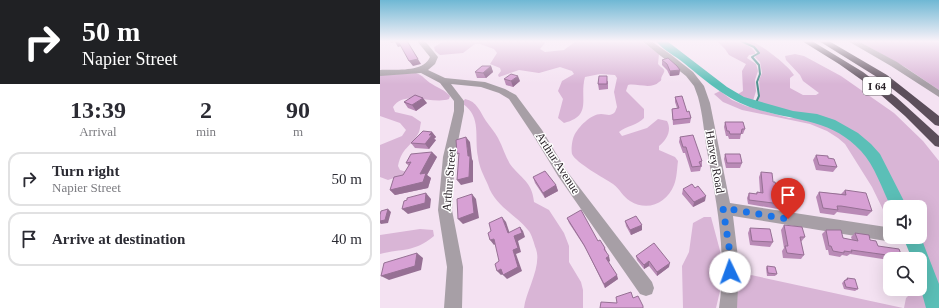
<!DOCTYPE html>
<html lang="en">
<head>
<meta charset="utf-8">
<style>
	body { margin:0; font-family:Georgia,serif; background:#f2f2f3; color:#2b2b33; height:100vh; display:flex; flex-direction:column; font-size:15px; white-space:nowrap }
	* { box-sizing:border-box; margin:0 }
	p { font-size:13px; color:#7c7c81 }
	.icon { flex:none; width:22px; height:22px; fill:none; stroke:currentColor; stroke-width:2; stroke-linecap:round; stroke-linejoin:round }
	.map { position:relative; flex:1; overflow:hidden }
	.sheet { display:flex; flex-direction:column; background:#fff; width:380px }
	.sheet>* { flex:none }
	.hud { background:#202124; color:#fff; overflow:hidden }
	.tools { position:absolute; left:503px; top:200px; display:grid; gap:8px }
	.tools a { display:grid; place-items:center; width:44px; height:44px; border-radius:8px; background:#fff; box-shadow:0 4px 16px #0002; font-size:20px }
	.pin { position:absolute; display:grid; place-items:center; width:34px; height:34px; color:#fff; margin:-41px -17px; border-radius:50% 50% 50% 0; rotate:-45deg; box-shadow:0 0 4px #0007 }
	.pin .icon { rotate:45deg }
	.me { position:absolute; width:44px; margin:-22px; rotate:357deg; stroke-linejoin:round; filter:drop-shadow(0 0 3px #0008) }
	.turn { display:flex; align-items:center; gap:14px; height:84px; padding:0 16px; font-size:18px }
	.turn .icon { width:52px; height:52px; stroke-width:2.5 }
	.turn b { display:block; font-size:28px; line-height:34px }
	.eta { display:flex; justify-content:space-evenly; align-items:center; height:68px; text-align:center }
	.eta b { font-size:24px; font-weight:800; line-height:28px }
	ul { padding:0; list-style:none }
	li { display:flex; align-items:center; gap:12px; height:54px; margin:0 8px 6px; padding:0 8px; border:2px solid #e1e1e2; border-radius:12px }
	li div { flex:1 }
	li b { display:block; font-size:15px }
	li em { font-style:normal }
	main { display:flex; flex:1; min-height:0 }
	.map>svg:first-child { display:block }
	.green { fill:#d9b5d6 }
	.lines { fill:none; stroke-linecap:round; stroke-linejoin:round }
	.stream { stroke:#4d918d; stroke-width:2 }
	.river { fill:#5bbfb7; fill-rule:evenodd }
	.minor { fill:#a79fa6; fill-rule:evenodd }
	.highway { fill:#5c4e5b; fill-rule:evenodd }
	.wall { fill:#b98ab6 }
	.shaded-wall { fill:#967094 }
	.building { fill:#d7a0d4; stroke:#967094 }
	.route { stroke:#1a73e8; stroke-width:7; stroke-dasharray:0 12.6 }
	.labels { text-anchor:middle; stroke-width:3; stroke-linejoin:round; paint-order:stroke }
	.shield { fill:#fff; stroke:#6b666b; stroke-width:1 }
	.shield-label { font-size:11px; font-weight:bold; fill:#2c252b }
	.street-label { font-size:12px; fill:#2c252b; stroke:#fff }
</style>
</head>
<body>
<main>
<section class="sheet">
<div class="hud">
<div class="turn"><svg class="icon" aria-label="right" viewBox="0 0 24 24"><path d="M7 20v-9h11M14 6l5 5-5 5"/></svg><div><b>50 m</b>Napier Street</div></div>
</div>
<div class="eta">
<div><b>13:39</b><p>Arrival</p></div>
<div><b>2</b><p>min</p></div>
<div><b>90</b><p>m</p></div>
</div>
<ul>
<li><svg class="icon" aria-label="right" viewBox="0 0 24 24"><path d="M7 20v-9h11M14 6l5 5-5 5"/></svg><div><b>Turn right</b><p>Napier Street</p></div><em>50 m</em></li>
<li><svg class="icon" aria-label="arrive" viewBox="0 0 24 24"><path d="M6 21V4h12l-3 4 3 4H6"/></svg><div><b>Arrive at destination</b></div><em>40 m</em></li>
</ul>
</section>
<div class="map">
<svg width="559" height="308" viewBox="0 0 559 308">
	<rect width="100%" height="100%" fill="#f4e2f2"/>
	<path class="green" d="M64 41H163L165 43 160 49 165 52 184 50 196 41 228 42 261 41 279 54 278 64C283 70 287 68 282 76 280 80 283 79 279 82 271 90 257 83 248 85L246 91 264 109V118C258 125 246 126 239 132L242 136 267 128 278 119 287 121C292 130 287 140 279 146V150L295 157 298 161C297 168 297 178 294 185 287 203 268 212 250 201 243 197 240 189 233 184 224 178 196 163 192 154 191 150 192 140 194 136 198 127 211 114 221 114 227 114 230 117 235 112L237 107 234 92 237 78 235 75 220 74 205 77C199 98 213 116 184 123L178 118 183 99 178 91 182 81 194 74 192 71 180 67 159 73 139 70 119 77 118 75 121 71 120 68 110 64 117 53 114 49 100 44H95L83 53 60 55 55 51 54 47Z
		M337 41C351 41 366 39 375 52V54L369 55 367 58 376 64 378 71 375 80 376 91 373 101 362 99 358 94 363 91 362 71 366 64 349 55 345 49Z
		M364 41C367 41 370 41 373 42 383 46 409 66 414 75L410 78V88L423 95H436L439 93 423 81 420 75 406 60 405 56 415 54 424 56 461 76 514 113 543 141 559 161V303L554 282 536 237H540V207H522L512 190 499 159 486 144 475 135 444 119 422 114 394 111 377 103 380 96 379 80 382 73 380 62 375 57 380 52 374 47Z
		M478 41H559V90L525 67Z
		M36 73C43 75 46 81 52 84 58 88 65 90 70 96L69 99C53 105 24 89 13 107L15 112 32 116 41 122C40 126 40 131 38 134 30 148 22 147 18 166L20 170 30 173 8 180 0 177V145L22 136 26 130 20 123 0 116V75Z
		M340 91 352 100 366 106 409 118H420L449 125 474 140 489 154 513 206 510 207V224L492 187 465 144 458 138 447 131 430 124 362 110 343 102 334 94Z
		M85 99C97 101 100 112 106 121 110 127 115 132 118 138 123 147 125 156 130 164 141 179 152 181 154 202L169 210 184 233 189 246V262L201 282 203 290V308H144C146 291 162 266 156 249 154 244 152 234 148 230 135 214 115 206 108 185 104 176 99 167 98 157 94 137 102 117 83 104V102Z
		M324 217H331L342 258 344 274 336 308H303L302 266 309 252 313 223Z
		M40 229 53 230 54 236C33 253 23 248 0 254V235Z
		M357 272 523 308H355Z
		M540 282 549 308H524L526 298 529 295 530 289H540Z"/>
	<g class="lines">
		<path class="stream" d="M361 41 374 47 379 53 372 57 379 65 380 74 377 82 379 96 375 105"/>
		<path class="river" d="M276 41H287L347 87 364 97 413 111 437 114 455 120 478 133 491 144 500 154 527 207H511C502 189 495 166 481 151 452 119 415 121 376 109 346 100 324 79 300 60 292 54 282 49 276 41Z
			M540 235 559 284V308H546L540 286V259H532L523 237H540Z"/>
		<path class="minor" d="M37 41H45L58 57 55 64 48 70 65 78 105 82 125 89 136 95 162 130 186 170 272 282 274 288 272 294 266 296 260 294 178 176 153 135 129 99 119 93 101 87 71 84 84 101V111L75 157 72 210 83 267 82 308H64L67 267 58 210 63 157 74 111V101L60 83 41 73 0 76V70C15 69 43 73 50 57Z
			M262 41H271L290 54 313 72 324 86 330 103 350 203 506 227 510 229 511 239 506 241 353 216 359 266 357 308H339C347 254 337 204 327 151 324 133 323 115 318 97L314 86 306 76Z
			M468 41H478L517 62 559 90V97L511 66Z"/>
		<path class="highway" d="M422 41H432L483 72 516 97 559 136V147L555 146 525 116 493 88 459 64Z
			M439 41H449L507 75 559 116V126L555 125 528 101 500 79Z"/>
	</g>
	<path class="wall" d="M282 60 300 70 299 75 290 76 287 70 282 65Z
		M111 66 113 72 106 78H97L95 72Z
		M124 79 140 81 133 87 126 85Z
		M228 81V89L219 90 218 84Z
		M295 97 311 118 310 123 293 125 292 109 297 108 295 102Z
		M24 102 47 103 36 111 28 108Z
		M345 122 365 129 363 134H361L360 139H349L348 136H346L344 127Z
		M52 132 56 137 54 139 56 140 49 149 35 148 31 143Z
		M300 137 322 161V167H321L320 171 311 172 305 153H303L299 142Z
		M52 152 57 157 47 175 51 178 48 188 15 195 10 190 23 175 29 166 26 163Z
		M345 154 362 163 360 168H346L344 159Z
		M436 155 448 158 457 167 453 172 436 170 433 160Z
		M381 172 393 182 397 189 419 205 416 209H398L368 204 367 198 369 193 376 194 377 192H380L379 177Z
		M153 177 176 185 178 191 165 198 155 183Z
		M303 189 325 201 313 207 302 194Z
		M465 190 492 211 487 216 457 212 454 215 440 213 436 197 439 192 461 194Z
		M187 218 218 241 225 248 227 253H226L230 261 228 262 238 279 225 288 206 249 189 223Z
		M245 221 262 230 251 235 246 226Z
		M404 225 425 237 421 242 424 255 421 259 403 258 402 251 404 248 401 230Z
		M370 228 393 242 390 247 370 245 368 233Z
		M446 230 463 238 472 240 471 237 475 233 490 240 498 246 523 259H510V264L509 260 470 254 467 256 462 255 460 257 449 255 448 250H446L442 234Z
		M256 256 289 267 277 276 269 266 264 269 257 260Z
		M387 266 397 274 395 276H387L386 268Z
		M467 278 478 289 475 291 464 289 462 283Z"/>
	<path class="shaded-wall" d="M10 41H14L15 42 11 43Z
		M18 41 21 46 18 47 15 42Z
		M27 41 41 64 33 66 29 61Z
		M111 66 113 72 106 78 103 73Z
		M300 70 299 75 290 76V71Z
		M138 76 140 81 133 87 131 81Z
		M43 98 47 103 36 111 32 105Z
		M52 132 56 137 54 139 56 140 49 149 45 144 49 135Z
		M86 137 90 142 92 159 93 161V182L81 185 77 180 88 156Z
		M52 152 57 157 47 175 51 178 48 188 15 195 10 190 40 174Z
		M176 185 178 191 165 198 163 193Z
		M46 193 51 199 50 208 28 214 22 209Z
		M92 194 96 199 99 218 83 224 78 219Z
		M326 196 325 201 313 207 314 202Z
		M8 209 11 212 8 223 1 224 0 223V221Z
		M122 217 126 222 131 237 128 233Z
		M262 225V230L251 235 250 230Z
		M140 227 143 231 145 237 138 241 141 252 136 254 142 271 127 279 123 275 133 250 134 236Z
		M114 239 117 243 114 245 110 240Z
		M37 253 43 258 41 270 9 280 1 276Z
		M229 256 230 261 227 263 226 258Z
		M269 261V266L264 269V265Z
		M290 263 289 267 277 276V272Z
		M121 269 125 273 121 275 117 271Z
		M237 275 238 279 225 288 224 284Z"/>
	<path class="building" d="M15 41H27L38 59 29 61 18 41 15 42Z
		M288 58 297 66 300 70 290 71 287 64 282 60Z
		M102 66H111L103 73 95 72Z
		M131 74 138 76 131 81 124 79Z
		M219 76H227V84H218Z
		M35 95 43 98 32 105 24 102Z
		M302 96 307 112 309 111 311 118 293 120 292 109 299 108 295 97Z
		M345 122H363L365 129H362L361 134H350L349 131H347Z
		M43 131 52 132 49 135H52L45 144 31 143Z
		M313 135 322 161 319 162 321 166 312 167 306 147H303L300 137Z
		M86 137 88 156H90L89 177 77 180 79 153 77 154 76 140Z
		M52 152 40 174 46 173 43 182 10 190 14 177 23 175 31 162 26 163 31 154Z
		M345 154H360L362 163H347Z
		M436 155 448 156V158L454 159 457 167 439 165Z
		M165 171 176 185 163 193 153 177Z
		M381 172 392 173 393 182H395L397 189H414L419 205 401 204 369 200V193L377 194V192L383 193Z
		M312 184 315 188 318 186 326 196 314 202 303 189Z
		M465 190 486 193 492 211 461 206H457L458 210 443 208 439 192 466 195Z
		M46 193 45 203 22 209 24 201 27 200V198Z
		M92 194 94 213 78 219 77 199Z
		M8 209 5 220 0 221V215L1 211Z
		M201 210 218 241 220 240 225 248 224 249 229 256 226 258 237 275 224 284 204 245 187 218Z
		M256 216 262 225 250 230 245 221Z
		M122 217 128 233 140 227 142 233 134 236 138 248 133 250 138 267 123 275 121 269 117 271 115 264 119 261 114 239 110 240 108 233 111 231 109 223Z
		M404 225 422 227 425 237H420L424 255 407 253 405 246H408Z
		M370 228 390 229 393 242 372 241Z
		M446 230H461L463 238 478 241 475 233 489 235 490 240 496 241 498 246 519 249 523 259H515L514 256 471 250 472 252 464 251V253L453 251 451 246H449Z
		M274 243 290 263 277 272 269 261 264 265 256 256Z
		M37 253 35 266 1 276 4 263Z
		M387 266 395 267 397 274 388 273Z
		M467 278 475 279 478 289 466 287 464 281 468 279Z
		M251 292 253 298 258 296 263 306V308H220L221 302 237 303 236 297Z"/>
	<linearGradient id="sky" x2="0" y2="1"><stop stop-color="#6fb8d4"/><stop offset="0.49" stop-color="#faf2f9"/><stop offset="1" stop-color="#faf2f9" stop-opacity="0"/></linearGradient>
	<rect width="559" height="84" fill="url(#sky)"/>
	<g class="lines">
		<path class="route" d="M350 272 349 247 343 208 408 219"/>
	</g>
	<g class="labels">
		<rect class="shield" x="483" y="77" width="28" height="18" rx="3"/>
		<g class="shield-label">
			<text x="497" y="90">I 64</text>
		</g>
		<g class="street-label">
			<text transform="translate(335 162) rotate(80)" y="4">Harvey Road</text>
			<text transform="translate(178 163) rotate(57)" y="4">Arthur Avenue</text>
			<text transform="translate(69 180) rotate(-85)" y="4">Arthur Street</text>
		</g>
	</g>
</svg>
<div class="tools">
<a><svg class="icon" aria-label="sound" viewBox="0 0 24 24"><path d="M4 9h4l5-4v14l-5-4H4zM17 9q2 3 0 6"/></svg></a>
<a><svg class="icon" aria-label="search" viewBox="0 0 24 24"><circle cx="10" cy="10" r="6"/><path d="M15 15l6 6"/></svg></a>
</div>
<div class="pin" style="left:408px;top:219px;background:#d93025"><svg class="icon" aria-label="arrive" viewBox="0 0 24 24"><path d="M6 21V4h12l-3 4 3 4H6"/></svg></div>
<svg class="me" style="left:350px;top:272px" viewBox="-20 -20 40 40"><circle r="19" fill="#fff"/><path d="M0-13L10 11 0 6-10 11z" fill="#1a73e8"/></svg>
</div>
</main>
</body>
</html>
